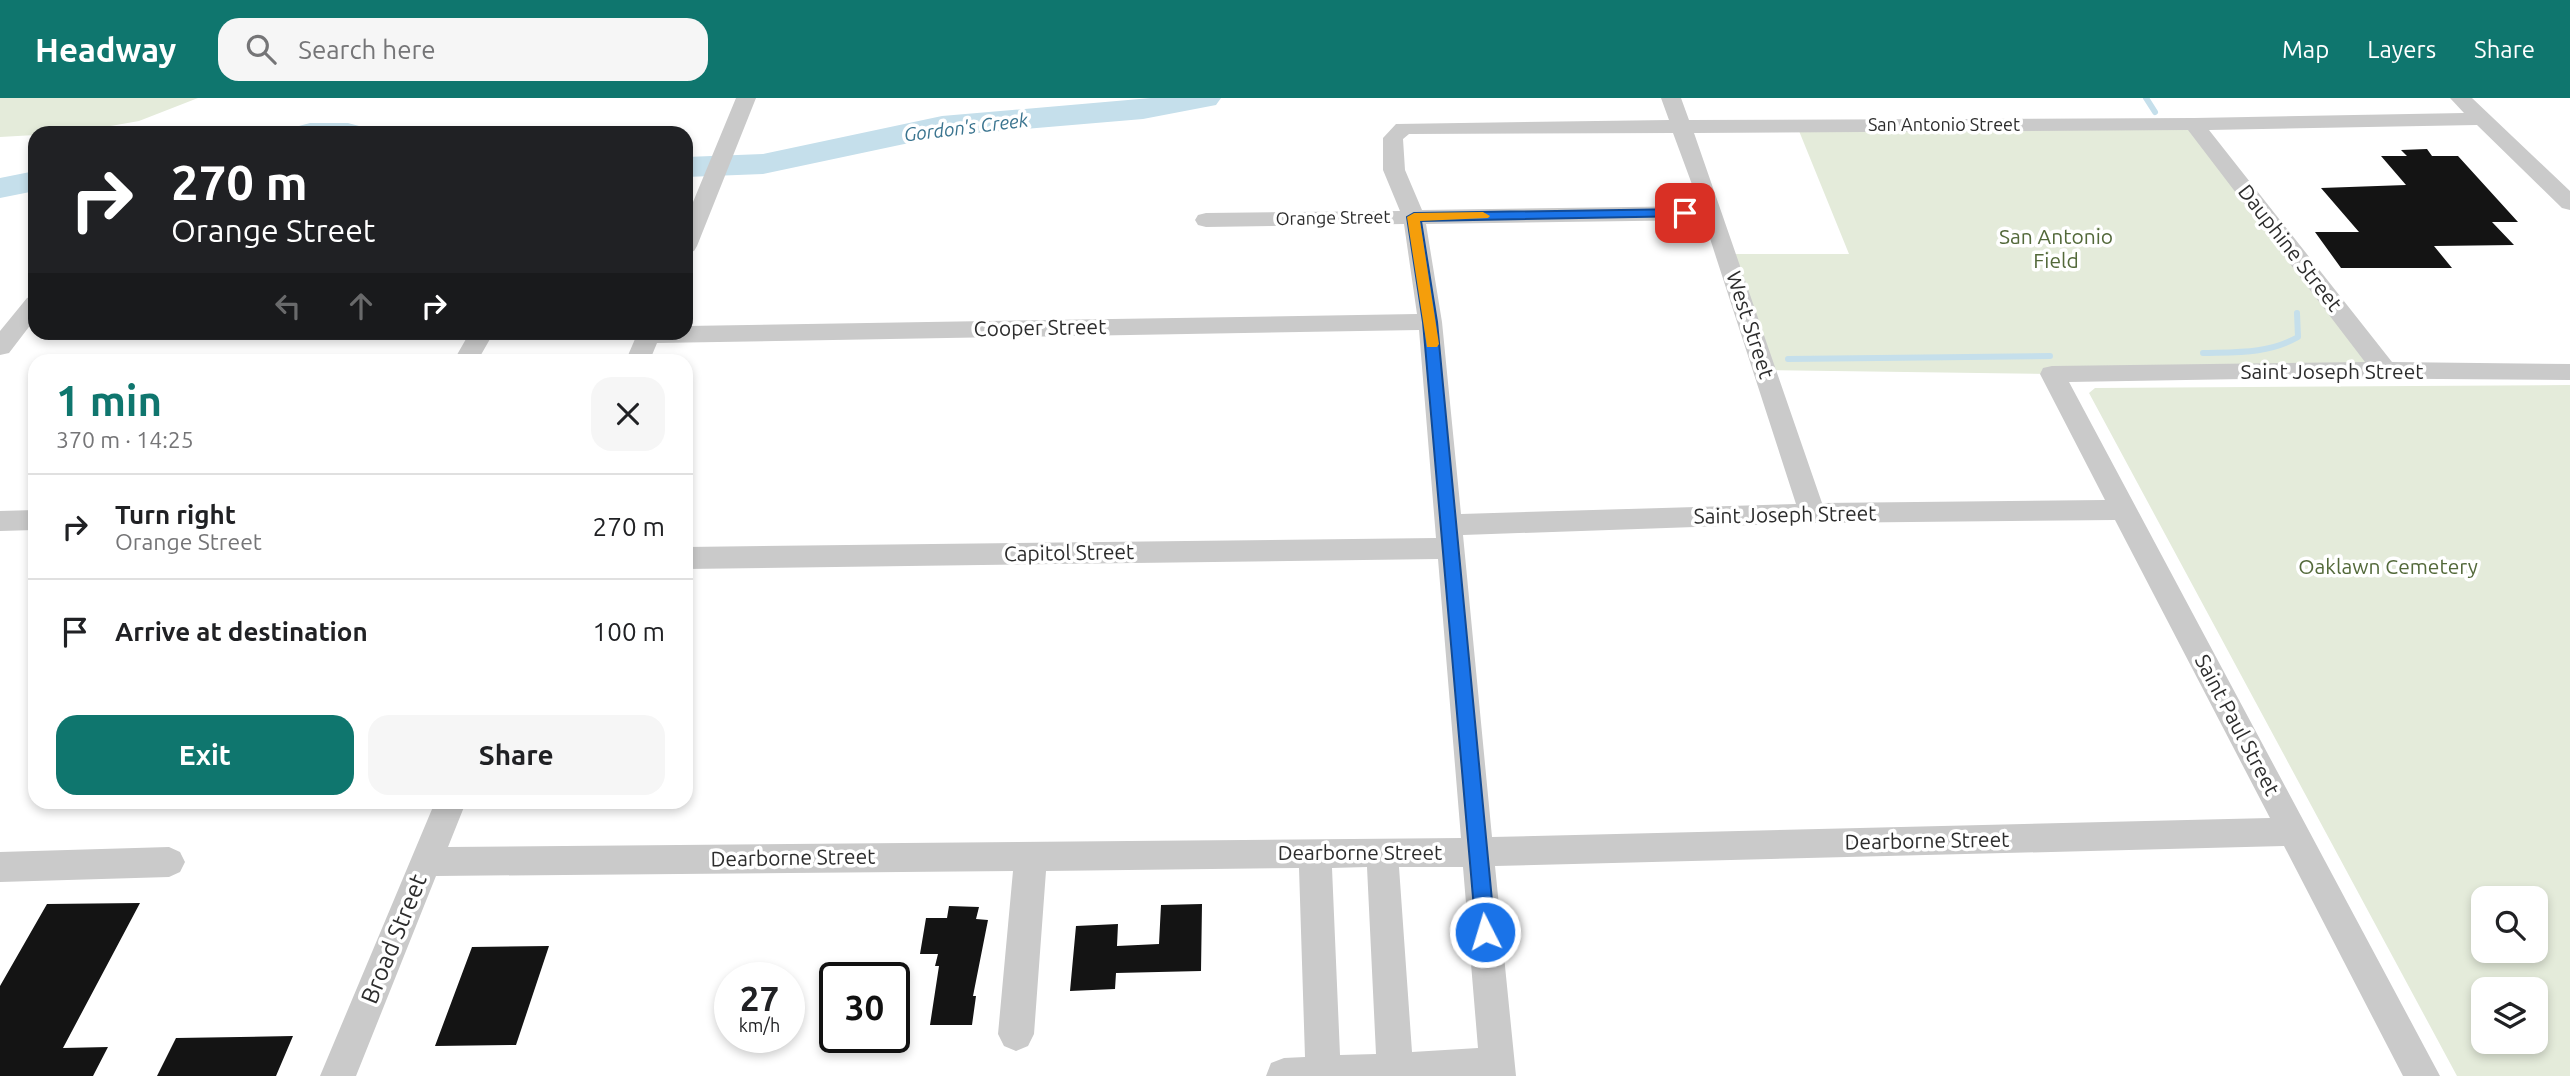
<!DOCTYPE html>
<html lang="en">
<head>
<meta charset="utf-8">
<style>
	body { margin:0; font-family:Ubuntu,sans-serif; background:#f6f6f6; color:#202124; height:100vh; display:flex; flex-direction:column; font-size:26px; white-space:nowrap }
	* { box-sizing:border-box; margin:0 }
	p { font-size:23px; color:#757577 }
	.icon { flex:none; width:38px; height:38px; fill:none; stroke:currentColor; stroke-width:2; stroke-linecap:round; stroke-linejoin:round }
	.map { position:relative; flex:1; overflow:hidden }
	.panel { position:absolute; left:28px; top:256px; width:665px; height:455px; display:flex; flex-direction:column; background:#fff; border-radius:21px; box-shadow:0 4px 10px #0003 }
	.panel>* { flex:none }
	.hud { position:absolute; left:28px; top:28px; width:665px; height:214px; border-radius:21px; box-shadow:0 4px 10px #0003; background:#202124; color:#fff; overflow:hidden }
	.controls { position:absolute; left:2471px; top:788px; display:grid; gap:14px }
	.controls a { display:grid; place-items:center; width:77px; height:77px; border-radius:14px; background:#fff; box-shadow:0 4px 10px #0003; font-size:35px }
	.speed { position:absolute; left:714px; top:864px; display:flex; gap:14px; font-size:35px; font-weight:700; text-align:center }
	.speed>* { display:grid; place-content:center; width:91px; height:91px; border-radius:50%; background:#fff; box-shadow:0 4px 10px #0003; line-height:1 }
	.speed small { font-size:18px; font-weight:400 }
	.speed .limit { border:4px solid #111; border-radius:10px; background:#fff; color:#111 }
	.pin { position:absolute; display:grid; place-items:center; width:60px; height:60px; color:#fff; margin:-30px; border-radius:14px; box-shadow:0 4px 10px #0006 }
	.me { position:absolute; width:77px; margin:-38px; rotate:355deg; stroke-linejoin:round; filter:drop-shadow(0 0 5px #0008) }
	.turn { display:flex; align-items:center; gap:24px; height:147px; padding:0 28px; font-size:32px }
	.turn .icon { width:91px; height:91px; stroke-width:2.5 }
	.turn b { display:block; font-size:49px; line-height:60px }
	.lanes { display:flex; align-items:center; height:66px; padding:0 28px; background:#0003; justify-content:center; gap:35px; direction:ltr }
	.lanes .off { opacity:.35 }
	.round { display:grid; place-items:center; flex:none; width:74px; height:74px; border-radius:21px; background:#f6f6f6 }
	.overview { display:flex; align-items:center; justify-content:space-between; height:119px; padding:0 28px }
	h1 { font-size:42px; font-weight:600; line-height:52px; color:#0f766e }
	.primary-button { display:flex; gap:14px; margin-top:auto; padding:14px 28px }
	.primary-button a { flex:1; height:80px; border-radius:21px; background:#0f766e; color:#fff; font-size:28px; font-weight:600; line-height:80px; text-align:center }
	.primary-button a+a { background:#f6f6f6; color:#202124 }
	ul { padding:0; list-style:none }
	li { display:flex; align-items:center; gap:21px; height:105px; padding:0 28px; border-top:2px solid #e0e0e0 }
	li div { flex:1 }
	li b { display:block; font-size:26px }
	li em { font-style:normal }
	header { display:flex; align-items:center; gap:42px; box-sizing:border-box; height:98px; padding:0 35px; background:#0f766e; color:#fff }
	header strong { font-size:33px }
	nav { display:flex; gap:38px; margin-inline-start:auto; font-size:24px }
	.search { width:490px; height:63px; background:#f6f6f6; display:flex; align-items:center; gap:18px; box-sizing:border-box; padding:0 24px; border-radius:21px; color:#757577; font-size:26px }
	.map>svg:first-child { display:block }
	.green { fill:#e4ebda; fill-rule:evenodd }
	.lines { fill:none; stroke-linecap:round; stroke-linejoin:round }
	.stream { stroke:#c5dfeb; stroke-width:6 }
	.river { fill:#c5dfeb; fill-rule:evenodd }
	.building { fill:#141414 }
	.minor { fill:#cacaca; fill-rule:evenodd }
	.route { fill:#1a73e8; stroke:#114b97; stroke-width:2 }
	.slow { fill:#f59e0b }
	.labels { text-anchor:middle; stroke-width:7; stroke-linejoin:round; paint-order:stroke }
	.far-street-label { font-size:18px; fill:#2d2d2d; stroke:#fff }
	.far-water-label { font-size:19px; font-style:italic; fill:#3a748f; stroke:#fff }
	.park-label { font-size:21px; fill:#53693a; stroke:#fff }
	.street-label { font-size:21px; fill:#2d2d2d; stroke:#fff }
	.near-street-label { font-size:24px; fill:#2d2d2d; stroke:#fff }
</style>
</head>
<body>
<header>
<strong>Headway</strong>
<div class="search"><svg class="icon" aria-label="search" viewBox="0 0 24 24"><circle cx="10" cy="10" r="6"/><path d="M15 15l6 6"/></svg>Search here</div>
<nav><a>Map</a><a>Layers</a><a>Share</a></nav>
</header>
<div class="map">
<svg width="2570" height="978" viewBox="0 0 2570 978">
	<rect width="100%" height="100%" fill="#fff"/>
	<path class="green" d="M0 0H198L139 23 71 35 0 39Z
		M2194 26 2386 274 2052 276 1765 272 1726 156H1849L1797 28Z
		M2570 287V978H2457L2089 295 2095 290ZM2483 800H2536V852H2483ZM2483 891H2536V943H2483Z"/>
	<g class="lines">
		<path class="stream" d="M2146 0 2155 14
			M2203 255C2236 254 2268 256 2298 239L2297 215
			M1788 261 2050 258"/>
		<path class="river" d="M1151 0H1221L1216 7 1143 21 942 38 763 76 686 79V59L763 56 942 18Z
			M310 25H348L359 28 364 35H294L299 28Z
			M35 73V93L0 100V80Z"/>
	</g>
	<path class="building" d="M2427 51 2432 58H2458L2518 124H2492L2514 147 2434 148 2452 170H2341L2315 134H2359L2321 90 2406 87 2381 58H2407L2401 52Z
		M140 805 63 950 108 949 93 978H0V888L47 806Z
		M1202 806 1201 873 1116 875 1115 891 1070 893 1076 828 1118 826 1117 848 1159 846 1161 807Z
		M949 808 979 809 976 821 988 822 973 898H976L972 927H930L939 868H935L938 856H920L926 820H947Z
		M549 848 516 947 435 948 472 849Z
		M293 938 276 978H157L176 940Z"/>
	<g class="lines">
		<path class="minor" d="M736 0H756L697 148 694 153 686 155V121Z
			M1661 0H1681L1689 22 2194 20 2464 15 2450 0H2472L2570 93V112L2562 110 2477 27 2209 32 2392 264 2570 266V282L2306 280 2069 284 2440 978H2403L2284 748 1495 768 1516 978H1266L1271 965 1284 960 1305 959 1299 770 1046 773 1034 936 1028 948 1016 953 1004 948 998 936 1013 773 436 778 356 978H320L435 704H466L448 749 1461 740 1438 461 686 471V449L1436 440 1419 232 657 245 650 262H626L638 234H686V228L1417 216 1404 126 1206 129 1198 127 1195 122 1198 117 1206 115 1400 113 1383 72V40L1396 26 1669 22ZM2188 32 2365 264 2052 268 2043 270 2040 276 2105 402 1822 405 1694 35ZM1673 35 1700 108 1422 112 1405 72 1403 41 1409 36ZM1704 122 1796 406 1461 416 1442 224 1426 126ZM2115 422 2270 720 1492 739 1463 437 1812 425ZM1367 769 1376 956 1340 957 1332 770ZM1399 769H1463L1478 950 1412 954Z
			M35 197V221L9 255 0 257V233L27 200Z
			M470 234H494L478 262H454Z
			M35 412V432L0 433V413Z
			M169 749 180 754 185 764 180 774 169 779 0 784V754Z"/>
	</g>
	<path class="route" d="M1685 111 1692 115 1690 118 1421 123 1437 224 1495 834 1492 840 1485 843 1479 840 1476 834 1423 224 1407 119 1414 115Z"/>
	<path class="slow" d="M1483 114 1490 118 1488 120 1420 123 1439 246 1437 249H1427L1407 119 1414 115Z"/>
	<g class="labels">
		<g class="far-street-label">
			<text x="1944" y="33">San Antonio Street</text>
			<text transform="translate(1333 120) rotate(-1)" y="6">Orange Street</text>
		</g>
		<g class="far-water-label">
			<text transform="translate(966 29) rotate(-7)" y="7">Gordon's Creek</text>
		</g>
		<g class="park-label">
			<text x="2056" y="146">San Antonio<tspan x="2056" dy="24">Field</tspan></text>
			<text x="2388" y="476">Oaklawn Cemetery</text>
		</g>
		<g class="street-label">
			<text transform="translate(2290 150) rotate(52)" y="7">Dauphine Street</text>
			<text transform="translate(1750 227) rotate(72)" y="7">West Street</text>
			<text transform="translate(1040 230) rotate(-1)" y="7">Cooper Street</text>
			<text x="2332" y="281">Saint Joseph Street</text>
			<text transform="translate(1785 417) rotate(-1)" y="7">Saint Joseph Street</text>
			<text transform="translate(1069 455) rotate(-1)" y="7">Capitol Street</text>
			<text transform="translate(2237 627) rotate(62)" y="7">Saint Paul Street</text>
			<text transform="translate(1927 743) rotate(-1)" y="7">Dearborne Street</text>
			<text x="1360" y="762">Dearborne Street</text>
			<text transform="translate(793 760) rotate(-1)" y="7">Dearborne Street</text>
		</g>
		<g class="near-street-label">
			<text transform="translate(394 841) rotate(-68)" y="8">Broad Street</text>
		</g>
	</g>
</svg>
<div class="controls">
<a><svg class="icon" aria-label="search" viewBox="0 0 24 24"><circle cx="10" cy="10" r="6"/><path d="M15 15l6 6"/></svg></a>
<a><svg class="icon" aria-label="layers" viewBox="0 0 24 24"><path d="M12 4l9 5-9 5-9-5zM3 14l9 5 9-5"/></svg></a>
</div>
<div class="speed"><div>27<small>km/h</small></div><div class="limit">30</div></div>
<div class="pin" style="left:1685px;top:115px;background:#d93025"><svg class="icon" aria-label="arrive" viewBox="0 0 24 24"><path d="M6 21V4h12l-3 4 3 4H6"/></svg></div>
<svg class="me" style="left:1485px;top:834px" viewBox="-20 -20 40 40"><circle r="17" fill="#1a73e8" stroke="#fff" stroke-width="3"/><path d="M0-11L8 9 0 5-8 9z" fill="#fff"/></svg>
<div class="hud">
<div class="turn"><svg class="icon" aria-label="right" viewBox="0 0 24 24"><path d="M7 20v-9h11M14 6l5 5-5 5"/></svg><div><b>270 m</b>Orange Street</div></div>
<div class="lanes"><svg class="icon off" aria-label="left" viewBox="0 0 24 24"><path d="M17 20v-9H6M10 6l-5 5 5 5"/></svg><svg class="icon off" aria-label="ahead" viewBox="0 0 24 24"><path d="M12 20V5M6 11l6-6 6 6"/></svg><svg class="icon" aria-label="right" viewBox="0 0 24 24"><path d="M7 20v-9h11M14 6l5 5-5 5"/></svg></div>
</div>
<section class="panel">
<div class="overview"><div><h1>1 min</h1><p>370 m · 14:25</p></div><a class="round"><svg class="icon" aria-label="close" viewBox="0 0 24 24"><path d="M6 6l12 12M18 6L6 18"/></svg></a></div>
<ul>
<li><svg class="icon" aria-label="right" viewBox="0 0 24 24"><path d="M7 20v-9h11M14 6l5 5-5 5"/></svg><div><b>Turn right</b><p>Orange Street</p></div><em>270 m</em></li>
<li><svg class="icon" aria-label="arrive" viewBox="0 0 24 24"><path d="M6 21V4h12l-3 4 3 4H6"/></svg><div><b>Arrive at destination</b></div><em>100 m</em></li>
</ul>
<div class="primary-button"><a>Exit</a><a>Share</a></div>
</section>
</div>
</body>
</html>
